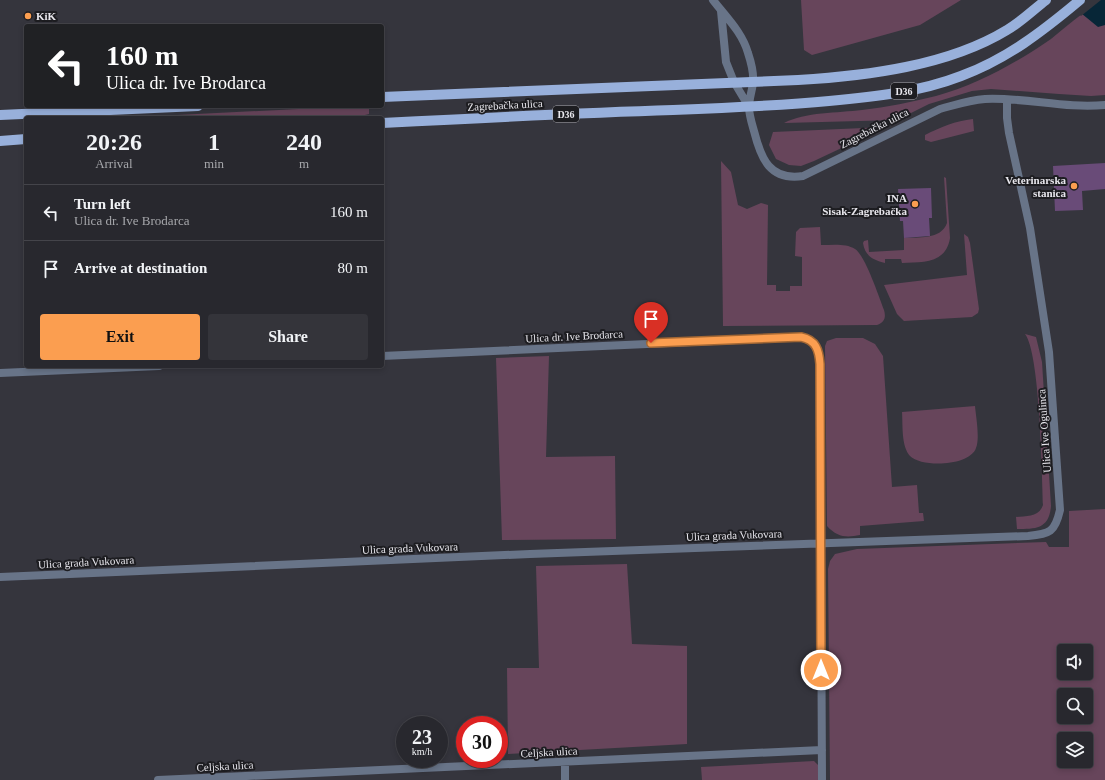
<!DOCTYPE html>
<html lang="en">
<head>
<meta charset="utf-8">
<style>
	body { margin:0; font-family:"Times New Roman",serif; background:#34343a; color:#f1f3f6; height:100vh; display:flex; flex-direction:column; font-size:15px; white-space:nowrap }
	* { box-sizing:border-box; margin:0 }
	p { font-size:13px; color:#a5a6aa }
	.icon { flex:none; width:22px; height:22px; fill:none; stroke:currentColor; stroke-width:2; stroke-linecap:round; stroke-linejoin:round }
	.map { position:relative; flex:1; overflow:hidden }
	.sheet { position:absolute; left:24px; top:116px; width:360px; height:252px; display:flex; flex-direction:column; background:#28282e; border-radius:4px; box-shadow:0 2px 6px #0003,0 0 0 1px #44444a }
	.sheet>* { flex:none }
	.banner { position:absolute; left:24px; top:24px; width:360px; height:84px; border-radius:4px; box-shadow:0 2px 6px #0003,0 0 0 1px #44444a; background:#202124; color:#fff; overflow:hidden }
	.controls { position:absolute; left:1057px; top:644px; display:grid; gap:8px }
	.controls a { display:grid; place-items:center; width:36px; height:36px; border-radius:4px; background:#28282e; box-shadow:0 2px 6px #0003,0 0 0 1px #44444a; font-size:20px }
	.speed { position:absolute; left:396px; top:716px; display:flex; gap:8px; font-size:20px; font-weight:700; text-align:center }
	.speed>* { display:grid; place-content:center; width:52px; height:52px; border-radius:50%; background:#28282e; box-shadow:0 2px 6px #0003,0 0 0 1px #44444a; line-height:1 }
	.speed small { font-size:10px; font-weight:400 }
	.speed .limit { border:6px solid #d22; background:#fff; color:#111 }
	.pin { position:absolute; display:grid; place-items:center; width:34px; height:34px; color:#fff; margin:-41px -17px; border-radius:50% 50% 50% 0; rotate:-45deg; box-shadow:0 0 4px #0007 }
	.pin .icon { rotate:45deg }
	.me { position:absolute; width:44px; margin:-22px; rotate:0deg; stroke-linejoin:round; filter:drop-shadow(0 0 3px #0008) }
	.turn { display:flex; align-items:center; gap:14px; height:84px; padding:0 16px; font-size:18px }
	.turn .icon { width:52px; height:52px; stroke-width:2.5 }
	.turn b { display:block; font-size:28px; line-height:34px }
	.eta { display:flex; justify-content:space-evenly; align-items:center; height:68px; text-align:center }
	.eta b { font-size:24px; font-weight:700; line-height:28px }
	.button { display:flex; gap:8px; margin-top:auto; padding:8px 16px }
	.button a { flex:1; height:46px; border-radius:4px; background:#fb9e50; color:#111; font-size:16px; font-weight:700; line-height:46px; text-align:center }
	.button a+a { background:#34343a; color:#f1f3f6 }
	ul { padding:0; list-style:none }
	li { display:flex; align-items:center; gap:12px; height:56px; padding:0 16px; border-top:1px solid #44444a }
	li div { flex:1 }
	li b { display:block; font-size:15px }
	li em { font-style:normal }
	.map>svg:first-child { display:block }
	.green { fill:#67455b; fill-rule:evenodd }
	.water { fill:#072637 }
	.pier { fill:#35353d }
	.building { fill:#694b78 }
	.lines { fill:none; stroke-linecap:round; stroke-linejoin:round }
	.street { stroke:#687488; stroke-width:8 }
	.primary { stroke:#98b0db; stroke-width:10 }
	.route-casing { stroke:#a36734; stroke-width:10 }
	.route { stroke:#fb9e50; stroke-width:7 }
	.poi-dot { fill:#fb9e50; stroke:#1d1d21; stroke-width:1.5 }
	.labels { text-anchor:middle; stroke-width:4; stroke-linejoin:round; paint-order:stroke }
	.shield { fill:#1d1d21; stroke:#abaab0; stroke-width:1 }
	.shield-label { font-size:10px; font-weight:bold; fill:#e8e7ed }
	.poi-label { font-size:11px; font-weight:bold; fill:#e8e7ed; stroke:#1d1d21; text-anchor:end }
	.street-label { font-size:11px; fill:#e8e7ed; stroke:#1d1d21 }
</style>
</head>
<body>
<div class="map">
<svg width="1105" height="780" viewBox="0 0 1105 780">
	<rect width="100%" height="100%" fill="#35353d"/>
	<path class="green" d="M801 0H961L920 25 812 55 804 50Z
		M1105 0V95L1091 96 1059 94 991 89 972 91 929 104 897 120 784 123C805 112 838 113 862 110 887 107 912 102 936 96 977 85 1016 63 1051 39 1061 31 1071 22 1082 14 1089 9 1097 5 1105 0Z
		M357 106 369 107V114L365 115 311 118H118Z
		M973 119 974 131 931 142 925 140V135C941 127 955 121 973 119Z
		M886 127 814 161 801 166 789 165 776 159 769 145 773 132Z
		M721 161 731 172 738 205 747 209 761 203 768 205 767 285H776V291H790V286H802V257L795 256 796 232 800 228 820 227 821 245C832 245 846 243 855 249 865 255 879 297 884 310 886 317 885 322 877 325L723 326Z
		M944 177 946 178 950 238C946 264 922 262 902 263L901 259H885V263C873 260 865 256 863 243L864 241 868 240 869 252 904 250V238C918 237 941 240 947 223Z
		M964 234 968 237 970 243 979 309 978 313 972 317 904 321 897 314 884 285 967 275Z
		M1025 334 1036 337 1042 362 1051 506C1049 529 1036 529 1017 529L1016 517C1027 516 1039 517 1043 505 1042 475 1040 353 1025 334Z
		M863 338 875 344 883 356 892 487 917 485 919 513H923L924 521 860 526V535C846 538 837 537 827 526L825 346 827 341 836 338Z
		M549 356 546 457 615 456 616 539 502 540 496 358Z
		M975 406C976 417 980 438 976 448 970 466 922 468 910 456 901 446 903 425 902 412Z
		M1105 509V780H830L828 569 830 561 835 554 857 549 1046 542 1049 547H1069V511ZM1064 651H1086V673H1064ZM1064 695H1086V717H1064ZM1064 739H1086V761H1064Z
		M627 564 632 644 687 646V744L508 754 507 668H539L536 566Z
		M814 761 819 766V780H702L701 767Z"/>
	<path class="water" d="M1065 0H1105V25L1098 27Z"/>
	<path class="pier" d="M1063 0H1101L1081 16Z"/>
	<path class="building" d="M1105 163V189L1082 191 1083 210 1055 211 1053 166Z
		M931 188 932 218H929L930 236 904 238 903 221H900L898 189Z"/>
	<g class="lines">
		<path class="street" d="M713 0C726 17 742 32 748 53 751 62 754 73 753 83 752 91 749 99 749 107 749 115 752 124 754 131 761 159 770 181 803 176L940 109C955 105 969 100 985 99 1025 97 1065 109 1105 105
			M721 11 726 62 734 82 749 107
			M382 356 801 337C816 340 819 350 820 364L822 780
			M0 373 159 366
			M0 577 530 554 1028 536C1050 534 1055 532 1060 510L1049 352 1030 228 1009 133 1007 118V100
			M158 780 822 750
			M565 780V763"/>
		<path class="primary" d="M382 97 798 80C866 76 948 66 1007 30 1021 22 1033 10 1046 0
			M0 115 198 106
			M382 123C479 118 576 113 673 110 725 108 777 106 829 101 873 97 920 92 961 76 1007 59 1043 31 1080 0
			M0 141 26 139"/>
	</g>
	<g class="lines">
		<defs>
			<path id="route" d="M651 343 801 337C816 340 819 350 820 364L821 670"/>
		</defs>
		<use href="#route" class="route-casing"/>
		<use href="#route" class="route"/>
	</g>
	<g class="poi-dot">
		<circle cx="28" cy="16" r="4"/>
		<circle cx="1074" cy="186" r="4"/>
		<circle cx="915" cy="204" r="4"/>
	</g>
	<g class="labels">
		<g class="shield">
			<rect x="891" y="83" width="26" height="16" rx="3"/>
			<rect x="553" y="106" width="26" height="16" rx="3"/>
		</g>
		<g class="shield-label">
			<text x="904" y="95">D36</text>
			<text x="566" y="118">D36</text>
		</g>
		<g class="poi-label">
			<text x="36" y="20" text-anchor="start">KiK</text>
			<text x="1066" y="184">Veterinarska<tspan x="1066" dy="13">stanica</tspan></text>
			<text x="907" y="202">INA<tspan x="907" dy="13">Sisak-Zagrebačka</tspan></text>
		</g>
		<g class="street-label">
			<text transform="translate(505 105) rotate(-3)" y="4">Zagrebačka ulica</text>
			<text transform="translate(874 128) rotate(-27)" y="4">Zagrebačka ulica</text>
			<text transform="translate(574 336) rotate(-3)" y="4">Ulica dr. Ive Brodarca</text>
			<text transform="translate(1044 431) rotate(-94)" y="4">Ulica Ive Ogulinca</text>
			<text transform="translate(734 535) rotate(-2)" y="4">Ulica grada Vukovara</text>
			<text transform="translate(410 548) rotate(-2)" y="4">Ulica grada Vukovara</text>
			<text transform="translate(86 562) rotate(-3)" y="4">Ulica grada Vukovara</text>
			<text transform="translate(549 752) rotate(-3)" y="4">Celjska ulica</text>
			<text transform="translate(225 766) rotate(-3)" y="4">Celjska ulica</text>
		</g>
	</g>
</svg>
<div class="controls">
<a><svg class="icon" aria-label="sound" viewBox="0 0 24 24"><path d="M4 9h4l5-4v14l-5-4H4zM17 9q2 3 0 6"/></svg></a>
<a><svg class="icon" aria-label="search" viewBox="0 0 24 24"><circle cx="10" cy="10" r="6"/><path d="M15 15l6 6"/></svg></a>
<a><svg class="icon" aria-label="layers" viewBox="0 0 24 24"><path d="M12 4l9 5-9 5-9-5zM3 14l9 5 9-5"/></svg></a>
</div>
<div class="speed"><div>23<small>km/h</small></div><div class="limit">30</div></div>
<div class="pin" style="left:651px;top:343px;background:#d93025"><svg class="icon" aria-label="arrive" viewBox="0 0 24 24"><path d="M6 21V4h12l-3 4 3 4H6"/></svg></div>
<svg class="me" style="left:821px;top:670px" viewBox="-20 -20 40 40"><circle r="17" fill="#fb9e50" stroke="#fff" stroke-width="3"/><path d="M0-11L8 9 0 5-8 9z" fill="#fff"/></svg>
<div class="banner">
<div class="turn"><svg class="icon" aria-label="left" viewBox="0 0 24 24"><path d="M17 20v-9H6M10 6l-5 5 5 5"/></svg><div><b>160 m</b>Ulica dr. Ive Brodarca</div></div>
</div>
<section class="sheet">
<div class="eta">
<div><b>20:26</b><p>Arrival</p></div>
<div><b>1</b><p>min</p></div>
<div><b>240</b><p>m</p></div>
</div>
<ul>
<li><svg class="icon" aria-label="left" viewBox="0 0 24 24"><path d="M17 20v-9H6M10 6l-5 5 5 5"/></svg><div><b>Turn left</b><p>Ulica dr. Ive Brodarca</p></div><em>160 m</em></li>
<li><svg class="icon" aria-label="arrive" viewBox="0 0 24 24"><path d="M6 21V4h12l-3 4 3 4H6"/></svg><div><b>Arrive at destination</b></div><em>80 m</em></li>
</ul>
<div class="button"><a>Exit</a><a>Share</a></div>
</section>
</div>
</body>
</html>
